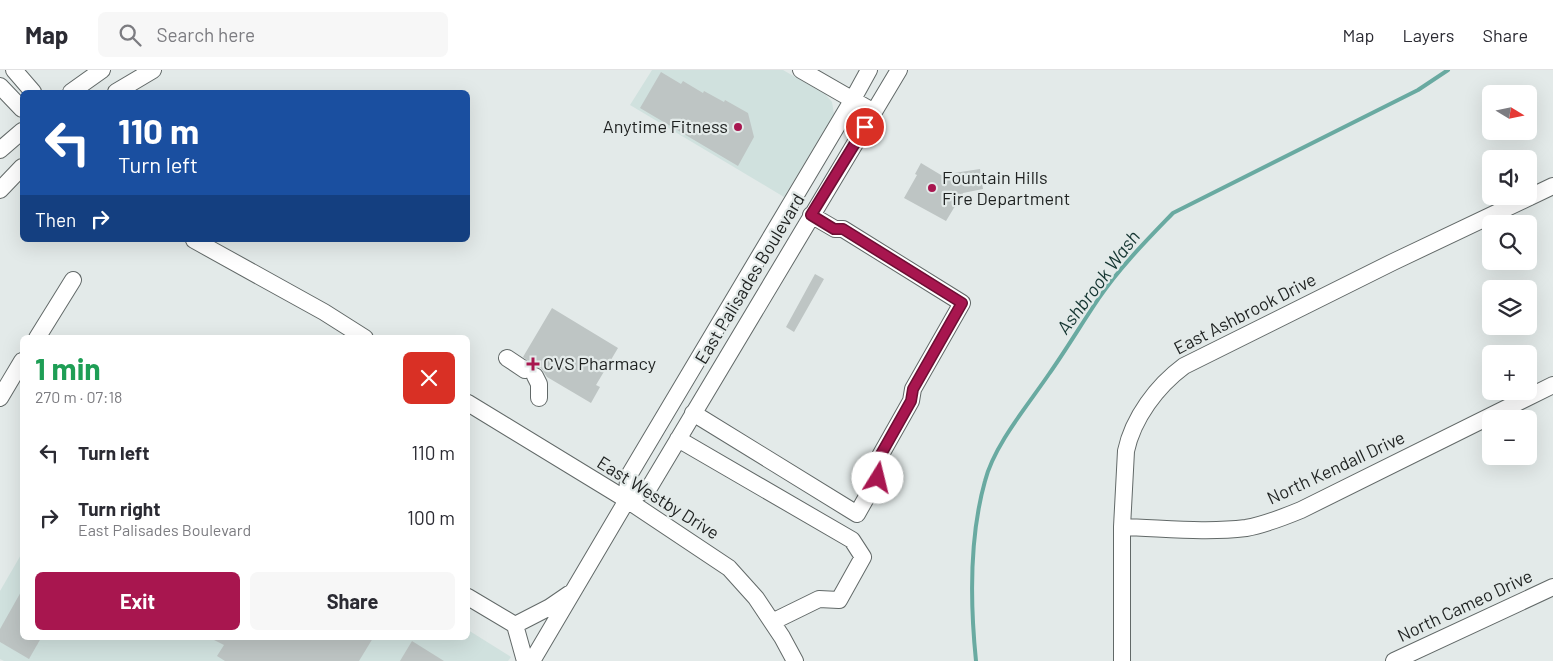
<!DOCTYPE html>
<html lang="en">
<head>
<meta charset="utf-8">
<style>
	body { margin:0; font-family:Barlow,sans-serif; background:#f7f7f7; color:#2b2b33; height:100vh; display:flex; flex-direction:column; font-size:19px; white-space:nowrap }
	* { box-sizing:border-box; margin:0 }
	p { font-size:16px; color:#7c7c81 }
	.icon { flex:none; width:28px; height:28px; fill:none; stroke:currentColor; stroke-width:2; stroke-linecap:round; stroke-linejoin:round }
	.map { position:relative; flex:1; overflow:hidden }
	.drawer { position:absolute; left:20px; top:265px; width:450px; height:305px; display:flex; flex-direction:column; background:#fff; border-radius:8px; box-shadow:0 5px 20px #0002 }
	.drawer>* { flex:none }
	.banner { position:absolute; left:20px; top:20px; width:450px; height:152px; border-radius:8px; box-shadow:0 5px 20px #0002; background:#1a4fa0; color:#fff; overflow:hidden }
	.needle { width:32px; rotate:100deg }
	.controls { position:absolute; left:1482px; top:15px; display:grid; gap:10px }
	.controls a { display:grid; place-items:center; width:55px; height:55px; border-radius:8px; background:#fff; box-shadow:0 5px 20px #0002; font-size:25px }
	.pin { position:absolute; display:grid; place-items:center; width:42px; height:42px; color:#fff; margin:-21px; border:2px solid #fff; border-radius:50%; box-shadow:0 1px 5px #0007 }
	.me { position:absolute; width:55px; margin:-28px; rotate:9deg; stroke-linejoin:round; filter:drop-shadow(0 0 4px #0008) }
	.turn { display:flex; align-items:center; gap:18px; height:105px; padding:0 15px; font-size:22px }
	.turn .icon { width:65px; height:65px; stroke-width:2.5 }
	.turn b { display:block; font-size:35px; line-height:42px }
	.then { display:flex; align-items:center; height:48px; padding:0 15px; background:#0003; gap:10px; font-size:19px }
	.round { display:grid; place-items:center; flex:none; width:52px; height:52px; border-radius:8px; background:#f7f7f7 }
	.overview { display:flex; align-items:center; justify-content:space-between; height:85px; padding:0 15px }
	h1 { font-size:30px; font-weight:700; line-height:38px; color:#1e9e55 }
	.cta { display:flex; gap:10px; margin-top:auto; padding:10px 15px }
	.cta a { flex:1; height:58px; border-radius:8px; background:#a8164f; color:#fff; font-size:20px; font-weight:700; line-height:58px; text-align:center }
	.cta a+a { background:#f7f7f7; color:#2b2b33 }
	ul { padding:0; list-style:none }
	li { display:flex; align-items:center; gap:15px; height:65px; padding:0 15px }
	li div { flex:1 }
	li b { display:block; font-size:19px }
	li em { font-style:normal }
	header { display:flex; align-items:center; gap:30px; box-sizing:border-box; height:70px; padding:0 25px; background:#fff; border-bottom:1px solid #e1e1e2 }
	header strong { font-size:24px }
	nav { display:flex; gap:28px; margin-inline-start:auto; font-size:18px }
	.search { width:350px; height:45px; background:#f7f7f7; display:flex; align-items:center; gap:12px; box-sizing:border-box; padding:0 18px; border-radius:8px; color:#7c7c81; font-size:19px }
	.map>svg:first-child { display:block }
	.built { fill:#d0e1de }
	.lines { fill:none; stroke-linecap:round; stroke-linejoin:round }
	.stream { stroke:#69aaa1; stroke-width:4 }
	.building { fill:#bec5c4 }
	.minor-casing { stroke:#626968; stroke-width:18 }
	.minor { stroke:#fff; stroke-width:16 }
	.route-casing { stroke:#6d0e33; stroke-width:12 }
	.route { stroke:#a8164f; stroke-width:9 }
	.poi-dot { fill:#a8164f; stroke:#e3eae9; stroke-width:2 }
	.labels { text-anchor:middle; stroke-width:4.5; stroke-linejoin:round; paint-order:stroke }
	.poi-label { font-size:18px; fill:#1f2221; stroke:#e3eae9; text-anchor:start }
	.street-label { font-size:18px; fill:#1f2221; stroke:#e3eae9 }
	.water-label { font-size:19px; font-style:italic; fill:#143531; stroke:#e3eae9 }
</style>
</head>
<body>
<header>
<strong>Map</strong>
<div class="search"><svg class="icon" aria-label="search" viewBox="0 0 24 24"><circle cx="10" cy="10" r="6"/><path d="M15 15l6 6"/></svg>Search here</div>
<nav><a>Map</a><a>Layers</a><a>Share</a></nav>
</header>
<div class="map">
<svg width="1553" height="591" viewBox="0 0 1553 591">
	<rect width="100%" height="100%" fill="#e3eae9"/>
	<path class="built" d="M652 0H783L825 24 832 32 834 44 784 127 630 35Z
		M22 483V568H468V560L511 587 508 591H4L0 589V521Z"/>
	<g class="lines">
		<path class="stream" d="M976 591C970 532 969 468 985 411 994 375 1028 335 1049 304 1066 280 1082 253 1099 228 1120 197 1147 170 1173 143L1418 20 1448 0"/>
	</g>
	<path class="building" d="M661 2 681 14 683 11 703 23 704 21 724 32 725 30 748 43 754 67 738 96 640 38Z
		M921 93 941 105 980 99 983 119 963 123 946 151 904 128 917 105 915 104Z
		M815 204 824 209 794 262 786 257Z
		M552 238 618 278 596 315 600 317 591 333 547 307 541 298 534 296 523 287Z
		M22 520V568H41L29 589 0 572V559Z
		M210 568H373L359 591H225L217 586 224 575Z
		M412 571 444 591H400Z"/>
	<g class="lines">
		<defs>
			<path id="minor" d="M14 0 33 22
				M801 0 874 42
				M0 16 22 39
				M71 22 102 0
				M116 22 153 0
				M0 80 22 61
				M0 120 22 97
				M194 170 324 242 365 268
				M37 268 73 210
				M507 288 525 300
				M535 306 539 314V328
				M0 328 22 291
				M468 333 627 430 729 498 756 528 782 567 795 591
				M693 343 857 444 878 407 880 386 911 331 913 319 962 233 843 159H835L811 145
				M678 369 852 470 863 487 839 530 819 529 772 552
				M627 430 649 418 899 0
				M1122 457C1163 458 1205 463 1246 458 1264 455 1284 447 1301 440L1553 315
				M468 527 515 555 525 591
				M515 555 550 537 569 524
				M532 591 627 430 628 407 853 29 869 0
				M1122 591V457L1126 381C1133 348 1157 316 1184 296L1393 192 1553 116
				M1394 591 1553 517"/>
		</defs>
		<use href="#minor" class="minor-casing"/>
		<use href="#minor" class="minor"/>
	</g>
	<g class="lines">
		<defs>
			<path id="route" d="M865 57 811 145 834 159H843L962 233 913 319 911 331 880 386 878 408"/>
		</defs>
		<use href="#route" class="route-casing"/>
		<use href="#route" class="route"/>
	</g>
	<g class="poi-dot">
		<circle cx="738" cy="57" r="5"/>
		<circle cx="932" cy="118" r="5"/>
		<path d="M530.5 286.5h5v5h5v5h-5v5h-5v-5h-5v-5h5z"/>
	</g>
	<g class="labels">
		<g class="poi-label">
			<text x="728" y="63" text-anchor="end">Anytime Fitness</text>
			<text x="942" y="114">Fountain Hills<tspan x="942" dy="21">Fire Department</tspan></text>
			<text x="543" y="300">CVS Pharmacy</text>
		</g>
		<g class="street-label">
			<text transform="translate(750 209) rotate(-59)" y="6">East Palisades Boulevard</text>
			<text transform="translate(1245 244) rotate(-27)" y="6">East Ashbrook Drive</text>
			<text transform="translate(1336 398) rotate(-25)" y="6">North Kendall Drive</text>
			<text transform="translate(658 428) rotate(32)" y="6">East Westby Drive</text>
			<text transform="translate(1465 536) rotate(-25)" y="6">North Cameo Drive</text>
		</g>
		<g class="water-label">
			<text transform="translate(1098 212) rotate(-53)" y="7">Ashbrook Wash</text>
		</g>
	</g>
</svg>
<div class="controls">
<a><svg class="needle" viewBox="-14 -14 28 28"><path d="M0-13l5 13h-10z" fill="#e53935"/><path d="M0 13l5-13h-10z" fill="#7c7c81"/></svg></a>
<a><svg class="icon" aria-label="sound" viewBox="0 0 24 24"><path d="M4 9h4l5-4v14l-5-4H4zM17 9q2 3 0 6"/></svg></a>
<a><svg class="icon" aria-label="search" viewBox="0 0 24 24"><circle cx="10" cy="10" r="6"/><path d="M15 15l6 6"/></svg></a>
<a><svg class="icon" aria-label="layers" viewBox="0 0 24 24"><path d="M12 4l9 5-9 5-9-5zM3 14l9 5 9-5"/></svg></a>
<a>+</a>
<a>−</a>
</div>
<div class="pin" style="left:865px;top:57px;background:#d93025"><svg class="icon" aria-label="arrive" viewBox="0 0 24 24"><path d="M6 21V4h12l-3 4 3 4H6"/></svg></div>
<svg class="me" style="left:878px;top:408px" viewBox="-20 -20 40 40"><circle r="19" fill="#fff"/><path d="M0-13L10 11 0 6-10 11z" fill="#a8164f"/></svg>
<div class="banner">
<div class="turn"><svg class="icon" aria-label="left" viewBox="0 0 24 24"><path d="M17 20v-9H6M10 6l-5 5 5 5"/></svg><div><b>110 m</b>Turn left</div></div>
<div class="then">Then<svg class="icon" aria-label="right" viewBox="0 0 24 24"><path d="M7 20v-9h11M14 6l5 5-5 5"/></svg></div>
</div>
<section class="drawer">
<div class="overview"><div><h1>1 min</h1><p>270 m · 07:18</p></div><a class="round" style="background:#d93025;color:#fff"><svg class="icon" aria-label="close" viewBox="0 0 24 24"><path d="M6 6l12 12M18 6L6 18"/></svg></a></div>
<ul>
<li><svg class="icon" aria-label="left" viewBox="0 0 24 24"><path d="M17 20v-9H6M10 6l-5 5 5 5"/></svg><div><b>Turn left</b></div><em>110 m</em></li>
<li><svg class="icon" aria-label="right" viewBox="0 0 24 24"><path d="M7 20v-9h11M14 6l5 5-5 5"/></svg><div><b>Turn right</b><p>East Palisades Boulevard</p></div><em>100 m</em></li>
</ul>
<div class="cta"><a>Exit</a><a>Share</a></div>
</section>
</div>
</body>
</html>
